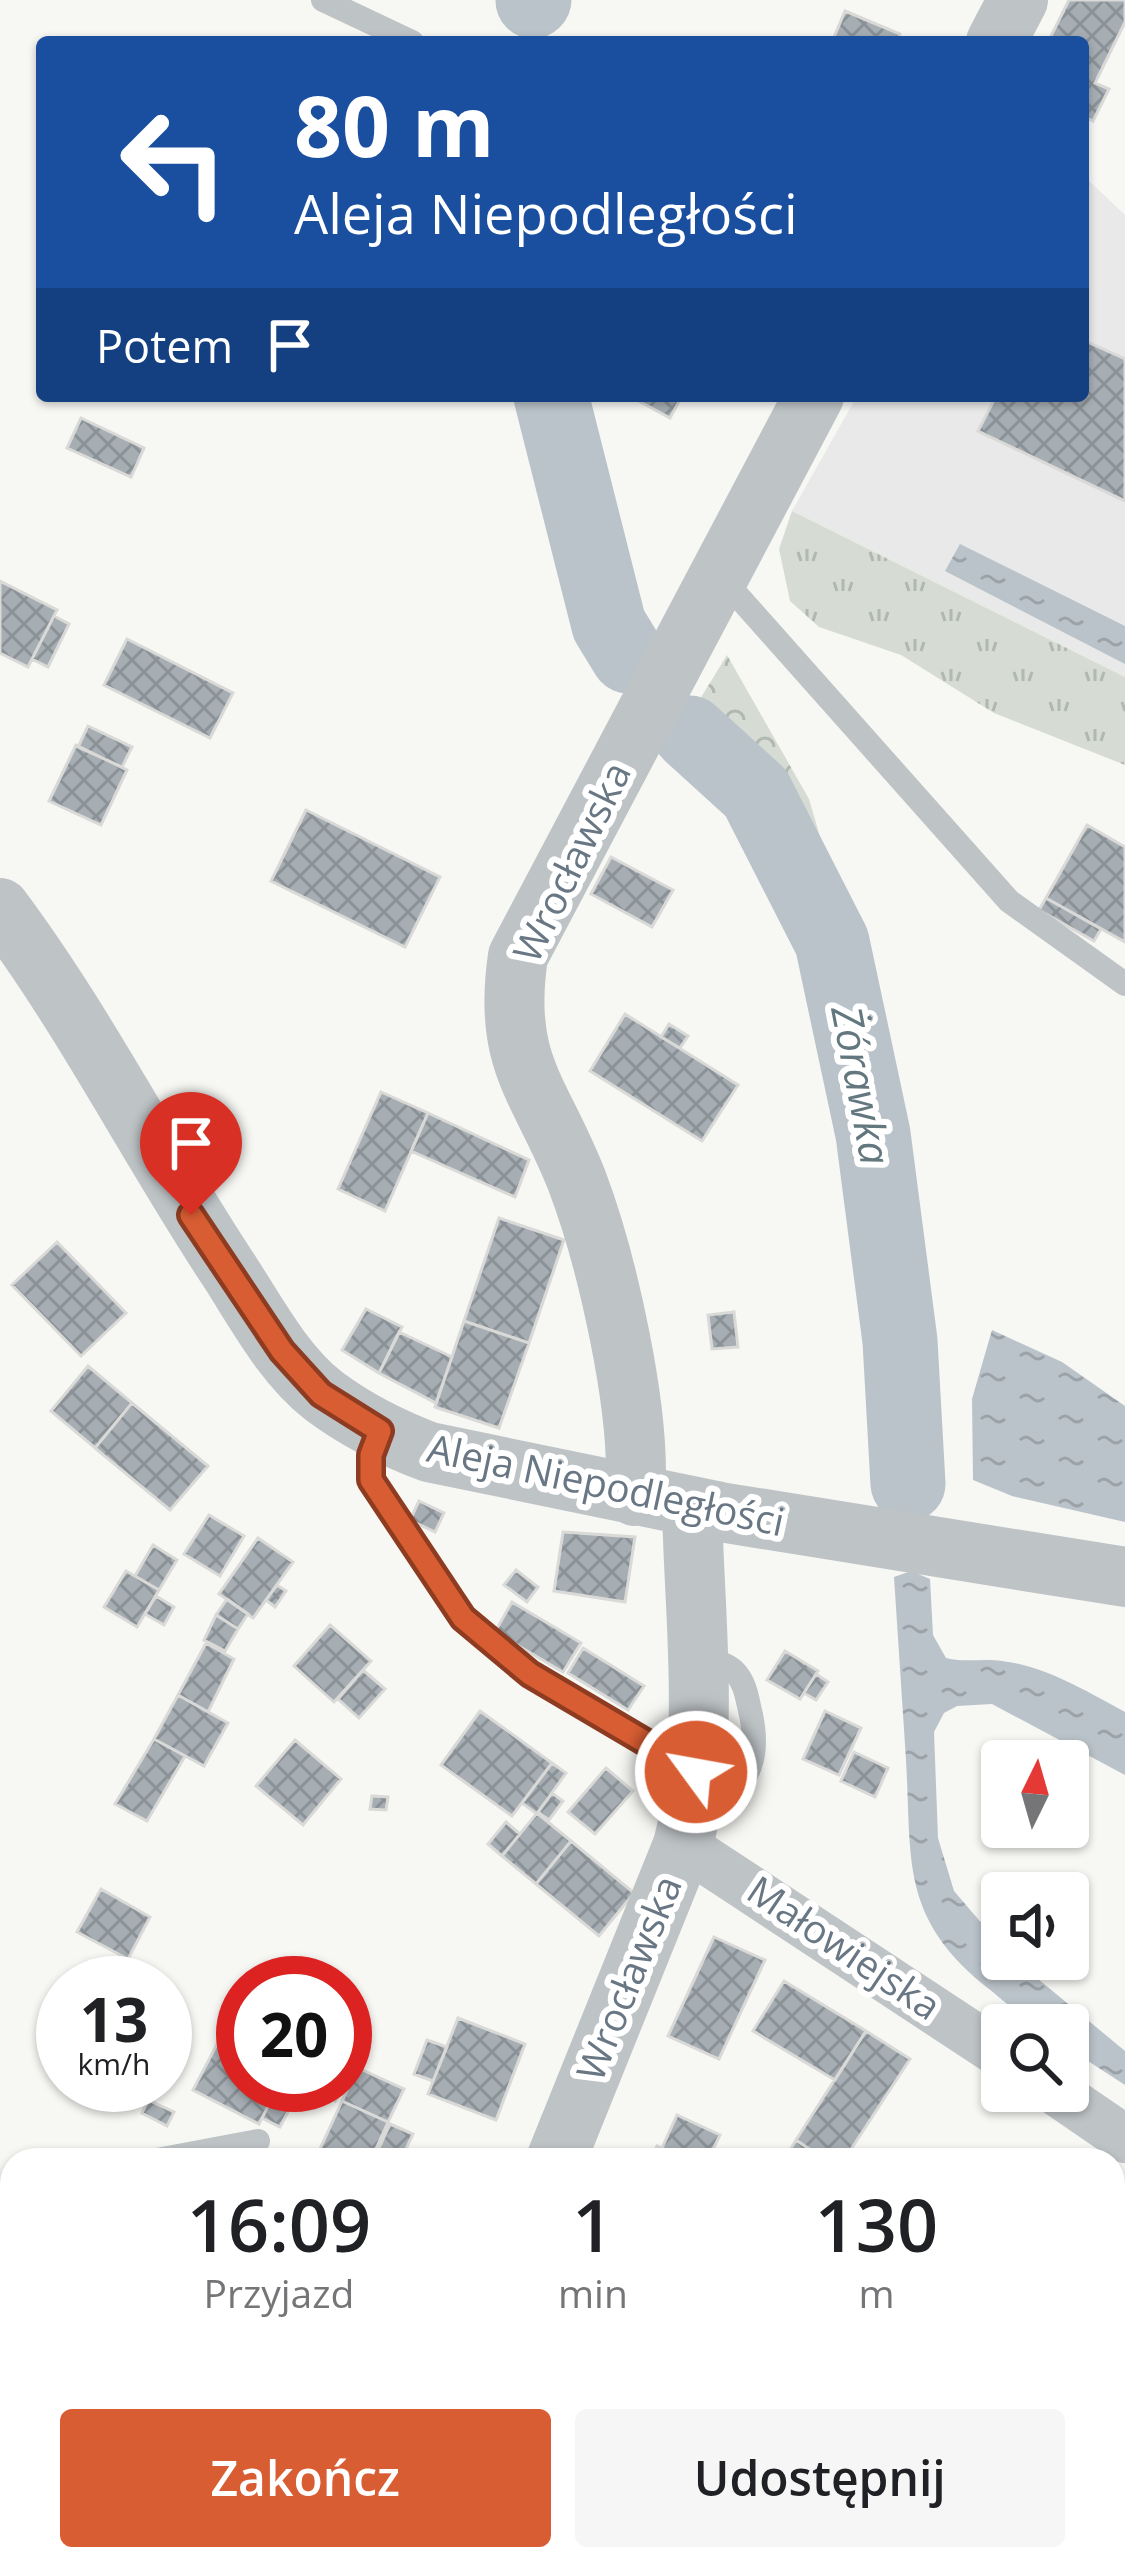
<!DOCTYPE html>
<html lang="pl">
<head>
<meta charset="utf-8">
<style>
	body { margin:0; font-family:"Open Sans",sans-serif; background:#f6f6f6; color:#202124; height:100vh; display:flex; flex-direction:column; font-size:45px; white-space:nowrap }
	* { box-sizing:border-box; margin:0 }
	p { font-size:39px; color:#757577 }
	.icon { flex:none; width:66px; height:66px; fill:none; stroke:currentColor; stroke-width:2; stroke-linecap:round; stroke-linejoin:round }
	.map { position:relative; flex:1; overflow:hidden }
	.details { position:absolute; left:0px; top:2148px; width:1125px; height:423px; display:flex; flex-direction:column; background:#fff; border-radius:36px 36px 0 0; box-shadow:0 3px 9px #0004 }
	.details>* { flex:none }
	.guide { position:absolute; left:36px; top:36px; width:1053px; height:366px; border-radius:12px; box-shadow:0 3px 9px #0004; background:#1a4fa0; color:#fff; overflow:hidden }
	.needle { width:78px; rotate:5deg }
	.fabs { position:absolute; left:981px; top:1740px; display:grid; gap:24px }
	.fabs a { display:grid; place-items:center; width:108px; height:108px; border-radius:12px; background:#fff; box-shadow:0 3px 9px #0004; font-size:60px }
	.speed { position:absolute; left:36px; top:1956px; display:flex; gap:24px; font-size:60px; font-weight:700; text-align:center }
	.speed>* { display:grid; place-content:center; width:156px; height:156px; border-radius:50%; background:#fff; box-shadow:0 3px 9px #0004; line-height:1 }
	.speed small { font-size:30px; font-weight:400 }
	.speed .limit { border:18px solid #d22; background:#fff; color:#111 }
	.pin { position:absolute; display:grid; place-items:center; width:102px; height:102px; color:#fff; margin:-123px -51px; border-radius:50% 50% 50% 0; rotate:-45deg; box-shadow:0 0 12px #0007 }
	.pin .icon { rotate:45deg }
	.me { position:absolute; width:132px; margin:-66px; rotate:302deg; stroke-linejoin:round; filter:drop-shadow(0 0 9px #0008) }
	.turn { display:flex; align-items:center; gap:42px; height:252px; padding:0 60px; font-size:54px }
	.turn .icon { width:156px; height:156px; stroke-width:2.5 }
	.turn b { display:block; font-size:84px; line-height:102px }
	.then { display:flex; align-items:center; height:114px; padding:0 60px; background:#0003; gap:24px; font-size:45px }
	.eta { display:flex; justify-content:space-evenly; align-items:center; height:204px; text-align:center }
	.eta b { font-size:72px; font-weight:600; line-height:84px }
	.cta { display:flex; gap:24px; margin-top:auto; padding:24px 60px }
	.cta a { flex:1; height:138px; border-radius:12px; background:#d95d33; color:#fff; font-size:48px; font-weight:600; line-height:138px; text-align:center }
	.cta a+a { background:#f6f6f6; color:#202124 }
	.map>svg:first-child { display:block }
	.built { fill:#e8e9e8 }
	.grass { fill:url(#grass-tufts) }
	.forest { fill:url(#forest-crowns) }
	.water { fill:url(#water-ripples) }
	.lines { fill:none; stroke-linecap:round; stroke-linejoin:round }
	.river { stroke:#bac3c9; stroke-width:75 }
	.building { fill:url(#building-cross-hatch); stroke:#d9d9d7; stroke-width:3 }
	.service { stroke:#bec3c6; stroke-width:24 }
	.minor { stroke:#bec3c6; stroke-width:48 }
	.tertiary { stroke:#bec3c6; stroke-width:60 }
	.route-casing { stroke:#8d3c21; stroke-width:30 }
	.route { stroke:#d95d33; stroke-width:21 }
	.labels { text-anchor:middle; stroke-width:12; stroke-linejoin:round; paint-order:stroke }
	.street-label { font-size:39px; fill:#687783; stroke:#fff }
	.water-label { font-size:42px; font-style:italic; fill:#63777f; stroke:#fff }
</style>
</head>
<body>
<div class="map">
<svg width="1125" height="2569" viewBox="0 0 1125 2569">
	<defs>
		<pattern id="grass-tufts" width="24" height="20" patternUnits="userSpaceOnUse" patternTransform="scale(3)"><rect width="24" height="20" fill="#d6dcd4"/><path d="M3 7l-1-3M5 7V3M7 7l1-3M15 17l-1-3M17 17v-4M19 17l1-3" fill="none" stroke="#b1b7b1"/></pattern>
		<pattern id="forest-crowns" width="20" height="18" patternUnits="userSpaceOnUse" patternTransform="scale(3)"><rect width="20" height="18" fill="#d6dcd4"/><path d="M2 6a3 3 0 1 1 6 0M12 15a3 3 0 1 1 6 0" fill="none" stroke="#b1b7b1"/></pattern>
		<pattern id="water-ripples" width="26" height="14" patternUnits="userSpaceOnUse" patternTransform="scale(3)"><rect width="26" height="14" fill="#bac3c9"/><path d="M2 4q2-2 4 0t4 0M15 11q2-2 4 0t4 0" fill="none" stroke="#9ba3a9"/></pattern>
		<pattern id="building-cross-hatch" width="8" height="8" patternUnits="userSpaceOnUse" patternTransform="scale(3)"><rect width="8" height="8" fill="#a6aeb3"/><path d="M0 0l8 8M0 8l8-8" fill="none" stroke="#8b9297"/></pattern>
	</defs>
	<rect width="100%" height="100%" fill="#f7f7f4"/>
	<path class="built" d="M1083 175 1125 215V677L792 511 857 396H1083Z"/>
	<path class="grass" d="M792 511 1125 677V765L994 713 901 655 819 627 790 601 779 549Z"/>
	<path class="forest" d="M727 655 809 799 899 1107 931 1319 914 1343 883 1104 831 920 700 699Z"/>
	<path class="water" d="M960 544 1125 626V664L945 571Z
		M992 1330 1062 1362 1125 1406V1522L1012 1496 973 1480 972 1399Z
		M911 1571 930 1579 933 1635 946 1658C967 1663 983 1658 1002 1661 1045 1666 1088 1692 1125 1712V1775L992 1704 957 1706 944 1713 934 1732 938 1838 954 1891 1002 1947V1959H1014L1125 2051V2085L1068 2048V2025C1027 2025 1020 2014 989 1989 899 1918 912 1860 906 1760 902 1699 898 1638 894 1577Z"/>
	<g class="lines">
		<path class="river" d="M533 1 534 0
			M551 396 609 625 628 656
			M690 733 756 793 832 942 873 1134 900 1341 908 1484"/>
	</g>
	<path class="building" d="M1069 0H1125V22L1095 83 1109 89 1093 121 1083 116V42H1048Z
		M845 11 900 34 897 42H832Z
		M1083 340 1125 359V501L978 431 996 396H1083Z
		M640 396H682L670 418 637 400Z
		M81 418 144 448 131 477 67 448Z
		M0 581 57 610 28 667 0 653Z
		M54 616 69 624 48 667 32 659Z
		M127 639 233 693 210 738 104 685Z
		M88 726 132 747 122 767 78 747Z
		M76 745 127 770 101 825 49 801Z
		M306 810 440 877 405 947 271 881Z
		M1087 825 1125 847V942L1046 898Z
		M611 857 673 890 652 927 591 894Z
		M1046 898 1101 929 1094 941 1039 910Z
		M625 1014 738 1085 702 1141 590 1071Z
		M669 1024 688 1036 680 1048 661 1037Z
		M381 1092 428 1113 385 1211 338 1189Z
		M428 1113 529 1160 515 1197 411 1151Z
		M499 1218 564 1240 529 1343 464 1321Z
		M57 1242 126 1313 81 1356 12 1285Z
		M366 1309 402 1327 379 1373 342 1350Z
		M734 1312 738 1347 712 1349 708 1315Z
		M464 1321 529 1343 499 1428 435 1407Z
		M399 1332 452 1357 436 1403 379 1373Z
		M88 1366 132 1403 95 1448 51 1411Z
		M132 1403 208 1466 170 1510 95 1448Z
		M419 1501 444 1513 435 1532 410 1520Z
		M209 1515 244 1536 220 1576 184 1554Z
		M563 1532 635 1537 625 1602 554 1591Z
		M258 1538 293 1562 253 1618 219 1594Z
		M153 1545 177 1560 159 1590 135 1576Z
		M516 1570 538 1587 527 1602 504 1585Z
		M126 1571 159 1590 137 1627 104 1607Z
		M277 1585 286 1591 275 1607 266 1600Z
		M156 1596 174 1607 164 1625 145 1614Z
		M227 1599 248 1614 238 1629 216 1615Z
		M512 1602 581 1643 563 1672 495 1632Z
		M216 1615 238 1629 225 1651 204 1640Z
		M330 1625 371 1661 334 1702 294 1666Z
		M206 1643 234 1659 208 1712 178 1695Z
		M583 1648 644 1686 628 1710 568 1673Z
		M785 1651 818 1671 800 1699 767 1680Z
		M363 1670 385 1689 359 1718 338 1699Z
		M816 1674 828 1682 816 1700 804 1693Z
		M178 1695 228 1723 204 1766 154 1739Z
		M480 1711 552 1763 512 1816 441 1765Z
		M825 1711 861 1728 839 1775 803 1759Z
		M154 1739 185 1756 147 1821 115 1804Z
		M295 1740 341 1779 303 1825 256 1786Z
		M854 1752 888 1768 875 1797 841 1781Z
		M552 1763 566 1773 537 1814 522 1803Z
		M606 1768 633 1791 595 1834 568 1812Z
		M552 1793 563 1801 549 1820 538 1812Z
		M372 1796 388 1797 386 1810 370 1809Z
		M537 1813 571 1841 536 1884 502 1856Z
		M506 1822 520 1834 502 1856 488 1844Z
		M571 1841 634 1893 599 1936 536 1884Z
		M101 1889 150 1917 128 1959 77 1932Z
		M714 1937 765 1960 719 2059 668 2036Z
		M784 1981 866 2031 835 2080 753 2031Z
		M458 2018 525 2044 496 2120 428 2094Z
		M226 2027 243 2036V2085H279L259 2124 193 2090Z
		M866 2031 910 2059 844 2160H826L796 2140Z
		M427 2040 447 2047 433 2081 414 2074Z
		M345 2056 356 2061 345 2082Z
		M358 2068 404 2089 388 2122 342 2101Z
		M279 2085H302L280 2127 262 2118Z
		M312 2085H343L335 2101Z
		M148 2100 174 2112 167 2126 142 2113Z
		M342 2101 388 2122 371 2160H315Z
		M677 2115 720 2135 708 2160H686L662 2148Z
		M390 2124 413 2134 401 2160 375 2157Z
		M796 2140 826 2160H784Z
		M657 2146 662 2148 686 2160H651Z
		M1113 2278 1125 2286V2345L1113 2338Z
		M683 2559H763L773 2566 698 2569Z
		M842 2559H899L917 2569H836Z
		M899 2559H927L921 2569Z
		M1059 2559H1082L1077 2569H1053Z"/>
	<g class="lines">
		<path class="service" d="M323 0 412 42
			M721 577 1009 901 1125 984
			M380 1431 371 1455V1481L463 1618 530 1674 695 1771
			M694 1802C746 1800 761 1762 751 1715 747 1699 746 1683 734 1671 726 1663 710 1660 699 1655
			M157 2160 258 2141"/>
		<path class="minor" d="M683 1845 1002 2055
			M1055 2091 1125 2139
			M0 2439 12 2406
			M629 2559 643 2569
			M257 2569 275 2559"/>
		<path class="tertiary" d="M996 42 1018 0
			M0 908C86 1023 151 1153 230 1272 257 1314 284 1365 324 1396 356 1420 392 1438 429 1452L720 1512 1125 1577
			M635 1496C642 1413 607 1260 577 1181 541 1089 502 1064 518 956L814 396
			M556 2160 683 1845C711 1735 694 1618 692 1506
			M403 2569 407 2559"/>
	</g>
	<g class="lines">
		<defs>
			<path id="route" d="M191 1215 282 1351 321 1394 380 1431 371 1455V1480L463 1618 530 1674 696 1772"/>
		</defs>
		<use href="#route" class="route-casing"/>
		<use href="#route" class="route"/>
	</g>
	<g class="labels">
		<g class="street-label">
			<text transform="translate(572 862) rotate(-64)" y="14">Wrocławska</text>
			<text transform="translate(606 1485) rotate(12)" y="14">Aleja Niepodległości</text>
			<text transform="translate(844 1948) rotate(34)" y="14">Małowiejska</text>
			<text transform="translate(629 1978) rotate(-68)" y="14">Wrocławska</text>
		</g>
		<g class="water-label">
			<text transform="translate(861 1085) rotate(79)" y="15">Żórawka</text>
		</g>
	</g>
</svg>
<div class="fabs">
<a><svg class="needle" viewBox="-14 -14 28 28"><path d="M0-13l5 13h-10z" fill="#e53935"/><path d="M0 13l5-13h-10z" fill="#757577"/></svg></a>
<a><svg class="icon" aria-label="sound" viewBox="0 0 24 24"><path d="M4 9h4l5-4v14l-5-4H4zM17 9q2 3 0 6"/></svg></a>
<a><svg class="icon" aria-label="search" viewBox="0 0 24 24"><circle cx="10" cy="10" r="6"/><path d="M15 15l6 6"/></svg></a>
</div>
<div class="speed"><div>13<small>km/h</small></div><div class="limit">20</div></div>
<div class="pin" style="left:191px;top:1215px;background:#d93025"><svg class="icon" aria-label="arrive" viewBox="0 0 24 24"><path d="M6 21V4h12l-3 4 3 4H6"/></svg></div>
<svg class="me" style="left:696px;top:1772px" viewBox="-20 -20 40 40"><circle r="17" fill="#d95d33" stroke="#fff" stroke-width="3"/><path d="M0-11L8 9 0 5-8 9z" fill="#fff"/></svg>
<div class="guide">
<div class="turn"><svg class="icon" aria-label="left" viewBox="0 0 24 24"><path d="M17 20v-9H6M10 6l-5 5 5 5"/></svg><div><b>80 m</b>Aleja Niepodległości</div></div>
<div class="then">Potem<svg class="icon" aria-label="arrive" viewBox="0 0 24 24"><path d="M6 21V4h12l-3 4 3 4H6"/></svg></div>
</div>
<section class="details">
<div class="eta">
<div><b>16:09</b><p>Przyjazd</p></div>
<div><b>1</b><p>min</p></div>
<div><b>130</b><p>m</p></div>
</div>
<div class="cta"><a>Zakończ</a><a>Udostępnij</a></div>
</section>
</div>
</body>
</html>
